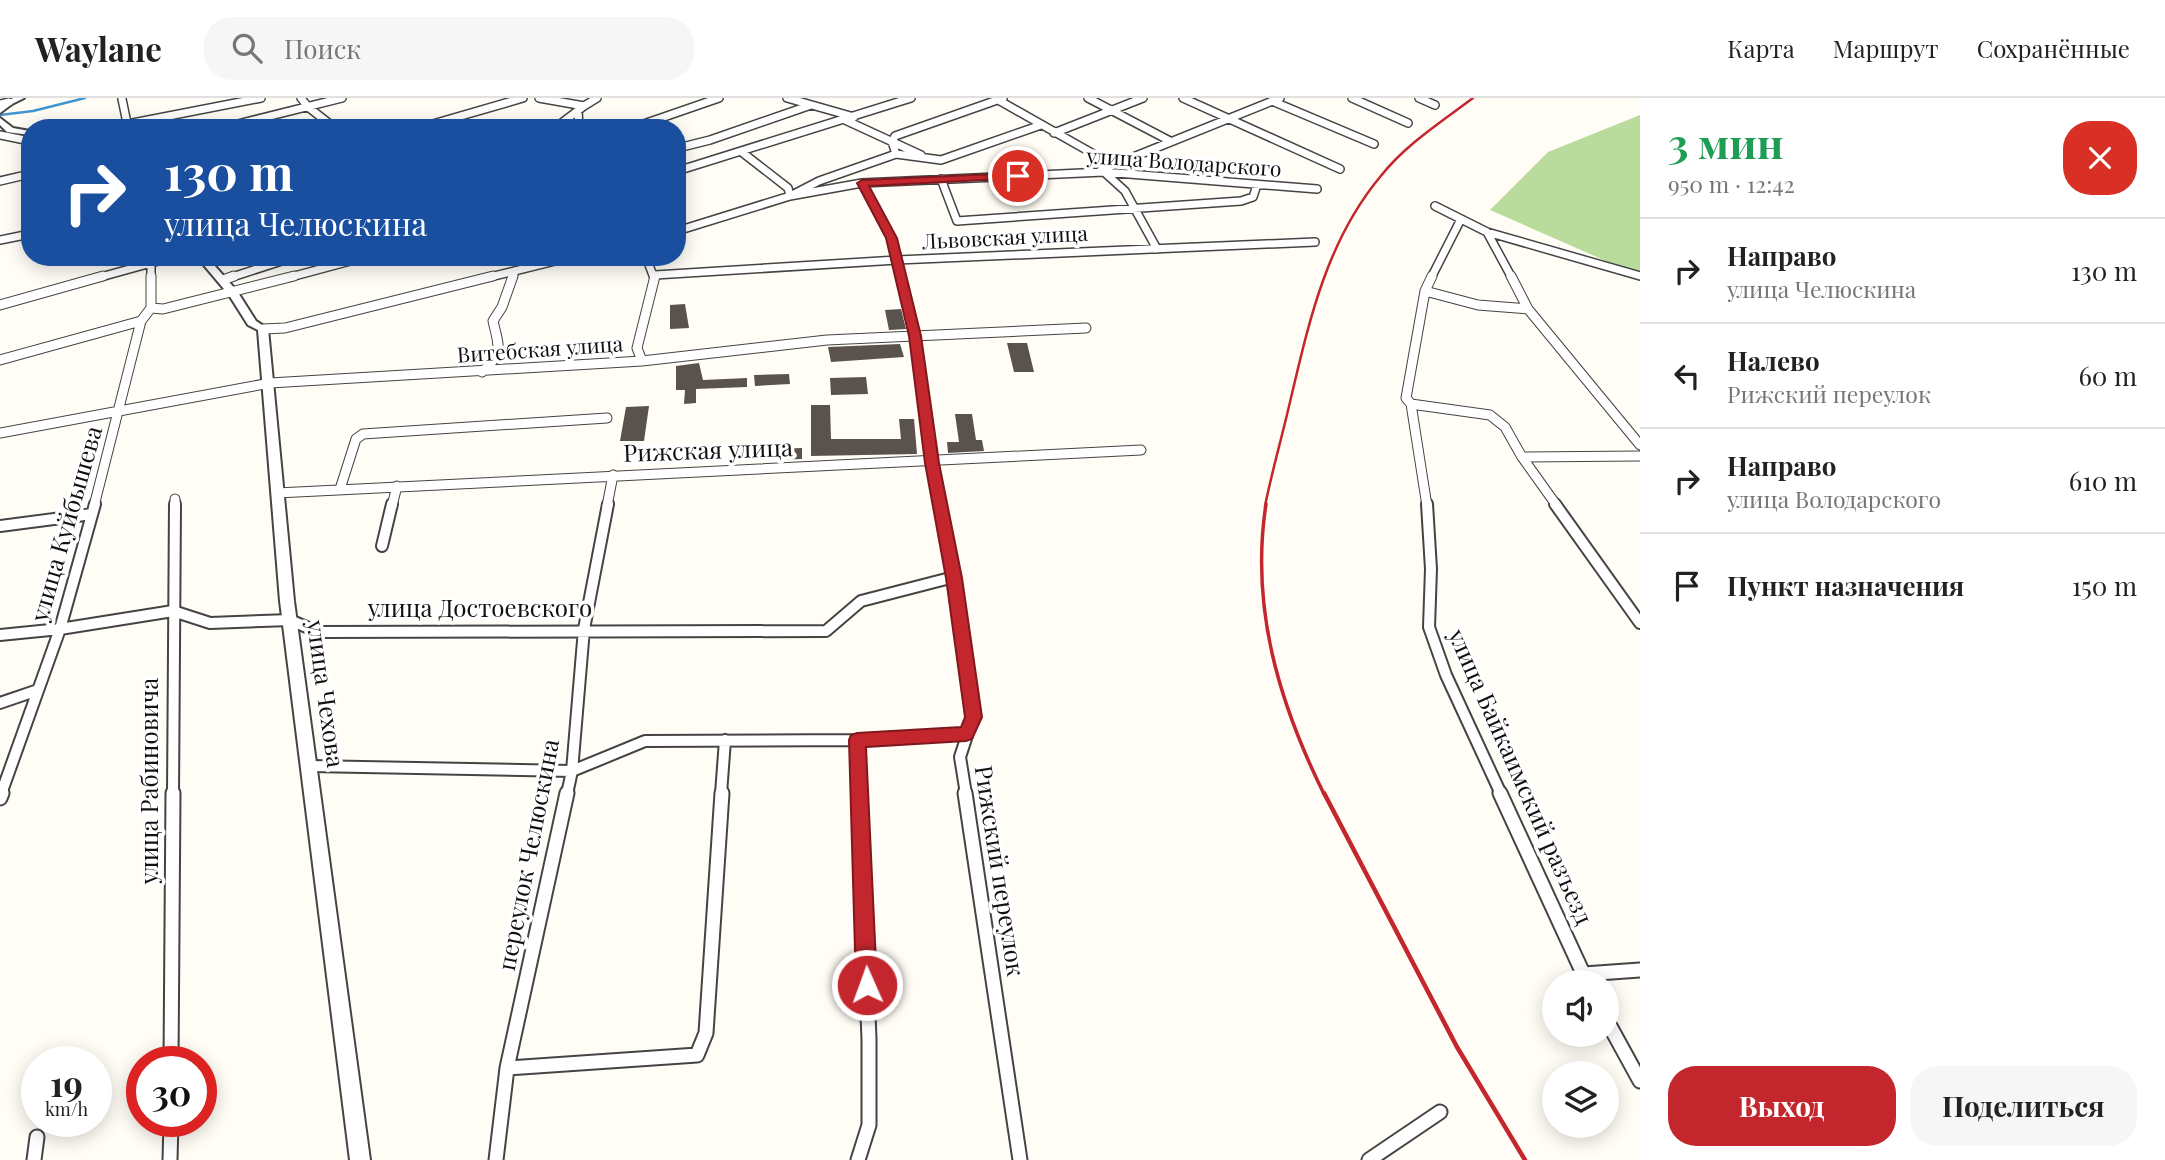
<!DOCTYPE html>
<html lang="ru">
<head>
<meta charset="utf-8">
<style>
	body { margin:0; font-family:"Playfair Display",serif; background:#f6f6f6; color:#222; height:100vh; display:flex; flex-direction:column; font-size:26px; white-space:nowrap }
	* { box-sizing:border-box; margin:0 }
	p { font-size:23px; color:#767676 }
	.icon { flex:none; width:38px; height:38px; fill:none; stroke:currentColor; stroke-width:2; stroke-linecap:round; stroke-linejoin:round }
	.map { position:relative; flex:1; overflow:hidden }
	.side { display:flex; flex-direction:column; background:#fff; width:525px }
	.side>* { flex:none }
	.guide { position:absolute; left:21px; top:21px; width:665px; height:147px; border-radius:28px; box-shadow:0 4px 18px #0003; background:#1a4fa0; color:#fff; overflow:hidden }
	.buttons { position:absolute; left:1542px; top:872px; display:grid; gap:14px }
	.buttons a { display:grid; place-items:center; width:77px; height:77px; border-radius:50%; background:#fff; box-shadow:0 4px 18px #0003; font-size:35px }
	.speed { position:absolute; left:21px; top:948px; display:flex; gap:14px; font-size:35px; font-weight:700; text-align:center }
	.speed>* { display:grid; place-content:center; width:91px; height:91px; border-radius:50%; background:#fff; box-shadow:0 4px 18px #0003; line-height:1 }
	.speed small { font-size:18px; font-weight:400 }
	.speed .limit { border:10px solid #d22; background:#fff; color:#111 }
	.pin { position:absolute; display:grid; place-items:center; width:60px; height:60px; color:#fff; margin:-30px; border:4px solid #fff; border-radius:50%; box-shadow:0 2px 7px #0007 }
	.me { position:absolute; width:77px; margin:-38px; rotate:358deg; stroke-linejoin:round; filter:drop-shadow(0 0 5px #0008) }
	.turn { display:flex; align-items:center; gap:24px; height:147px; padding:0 28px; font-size:32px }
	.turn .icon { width:91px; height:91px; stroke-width:2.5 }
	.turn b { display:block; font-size:49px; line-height:60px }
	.round { display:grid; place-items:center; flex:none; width:74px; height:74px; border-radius:28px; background:#f6f6f6 }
	.head { display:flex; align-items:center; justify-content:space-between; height:119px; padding:0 28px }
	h1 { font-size:42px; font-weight:700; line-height:52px; color:#1e9e55 }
	.primary-button { display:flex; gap:14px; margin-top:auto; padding:14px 28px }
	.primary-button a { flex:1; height:80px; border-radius:28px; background:#c4262e; color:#fff; font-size:28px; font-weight:700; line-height:80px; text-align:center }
	.primary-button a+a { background:#f6f6f6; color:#222 }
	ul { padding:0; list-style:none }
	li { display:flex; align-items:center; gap:21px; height:105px; padding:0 28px; border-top:2px solid #e0e0e0 }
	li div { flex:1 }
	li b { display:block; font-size:26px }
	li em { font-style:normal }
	header { display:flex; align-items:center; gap:42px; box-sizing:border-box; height:98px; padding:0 35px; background:#fff; border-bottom:2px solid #e0e0e0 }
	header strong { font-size:33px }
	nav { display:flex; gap:38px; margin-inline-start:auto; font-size:24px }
	.search { width:490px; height:63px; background:#f6f6f6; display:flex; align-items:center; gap:18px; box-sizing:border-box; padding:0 24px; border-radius:28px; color:#767676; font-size:26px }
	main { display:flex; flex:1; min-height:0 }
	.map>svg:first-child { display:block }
	.forest { fill:#b9dc9c }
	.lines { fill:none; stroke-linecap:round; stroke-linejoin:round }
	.stream { stroke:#3f96cf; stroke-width:2.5 }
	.building { fill:#5a524d }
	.minor-far3-casing { stroke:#444; stroke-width:10 }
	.minor-far2-casing { stroke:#444; stroke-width:11 }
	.minor-far1-casing { stroke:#444; stroke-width:14 }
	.minor-casing { stroke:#444; stroke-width:17 }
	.tertiary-casing { stroke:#444; stroke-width:4 }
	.minor-far3 { stroke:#fff; stroke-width:7 }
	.minor-far2 { stroke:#fff; stroke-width:9 }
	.minor-far1 { stroke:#fff; stroke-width:10 }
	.minor { stroke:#fff; stroke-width:13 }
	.tertiary { fill:#fff; fill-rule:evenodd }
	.rail-far2 { stroke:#c4262e; stroke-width:2.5 }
	.rail-far1 { stroke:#c4262e; stroke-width:3.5 }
	.rail { stroke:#c4262e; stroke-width:4.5 }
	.route { fill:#c4262e; stroke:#7f191e; stroke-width:2 }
	.labels { text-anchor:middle; stroke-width:7; stroke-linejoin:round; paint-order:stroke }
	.far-street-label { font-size:21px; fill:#111; stroke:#fff }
	.street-label { font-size:24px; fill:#111; stroke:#fff }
</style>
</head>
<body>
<header>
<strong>Waylane</strong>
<div class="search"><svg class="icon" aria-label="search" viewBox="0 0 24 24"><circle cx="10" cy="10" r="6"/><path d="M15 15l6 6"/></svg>Поиск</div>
<nav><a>Карта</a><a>Маршрут</a><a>Сохранённые</a></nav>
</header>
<main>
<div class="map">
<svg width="1640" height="1062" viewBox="0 0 1640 1062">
	<rect width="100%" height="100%" fill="#fffdf5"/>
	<path class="forest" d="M1640 17V178L1490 112 1548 54Z"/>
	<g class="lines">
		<path class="stream" d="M0 17 33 13 85 0"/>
	</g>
	<path class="building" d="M685 206 689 230 670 231V207Z
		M901 211 906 231 889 232 885 212Z
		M1007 245H1027L1034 274H1014Z
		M900 246 904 259 831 264 828 249Z
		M699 265 703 282 747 280V289L696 291V305L684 306 685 292H676V268Z
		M789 276 790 286 755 288 754 277Z
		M866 279 868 296 831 297 830 280Z
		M811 307H830L831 341H901L899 321H914L917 356 811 358Z
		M649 308 644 343H620L626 309Z
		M955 316H972L976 342H982L984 353 948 355 947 344H959Z
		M802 350V361L769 362V351Z"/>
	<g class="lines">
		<defs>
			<path id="minor-far3" d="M301 0 308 9 335 30
				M539 0 584 8 597 0
				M787 0 854 19
				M1088 0 1170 43
				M1183 0 1340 71
				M1352 0 1408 25
				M1419 0 1435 7
				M122 1 127 25
				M1000 3 1113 67
				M1272 3 1374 46
				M0 6 9 4
				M578 12 579 30
				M845 22 921 57
				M107 30 261 0
				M222 30 342 0
				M419 30 523 0
				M555 30 584 8
				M632 30 719 0
				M1054 35 1143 0
				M0 37 30 43
				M678 50 710 42 811 7
				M743 55 788 90 790 98 819 83 896 56 892 44 895 38 1003 0
				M896 56 941 62 1041 27
				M1101 72 1280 0
				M677 73 911 0
				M1104 74 1125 93 1157 151
				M941 81 957 123 1241 103 1253 99 1257 87
				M0 83 30 76
				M862 85 891 140 901 180
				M1435 108 1487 134 1640 178
				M677 133 790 98 862 85 1104 74 1317 91
				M1487 134 1512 180
				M0 142 30 136
				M151 159V180
				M646 159 654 180
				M655 177 897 162 1315 144
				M97 180 173 159
				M229 180 294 159
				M287 180 365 159
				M486 180 571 159
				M512 180 515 173
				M1431 180 1460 123"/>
			<path id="minor-far2" d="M900 178 915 238 940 408
				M1511 178 1528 211 1640 347
				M223 182 234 178
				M1425 193 1478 207 1528 211
				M0 207 103 178
				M151 210 163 211 294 178
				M263 231 285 230 493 178
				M0 262 141 223
				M642 263 637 250 655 178
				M482 274C504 255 499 249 493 223L502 209 513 178
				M1411 306 1490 317 1505 329 1522 359 1557 408
				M0 335 270 285 642 263 827 242 1086 230
				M1522 359 1640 358
				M340 391 356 341 363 336 607 320
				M277 395 1141 352
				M94 408 141 223 151 210V178
				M175 408V401
				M392 408 397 388
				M607 408 613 377
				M1427 408 1411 306 1406 300 1425 193 1432 178"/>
			<path id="minor-far1" d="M940 406 954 479 973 619 960 659 966 696
				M1427 406 1431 471 1429 529 1446 577 1501 696
				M1555 406 1640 525
				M0 428 92 416
				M382 448 392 406
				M0 537 60 531 173 513 210 525 290 522 318 534 826 533 861 503 954 479
				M0 605 38 592
				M857 642 859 696
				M310 668 572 673 645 643 857 642 966 636
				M1 696 60 531 95 406
				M173 696 175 406
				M567 696 572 673 584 531 608 406
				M721 696 725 642"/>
			<path id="minor" d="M965 695 1020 1062
				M1500 695 1587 884
				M0 700 2 695
				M1584 876 1640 872
				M1606 921 1640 983
				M171 964 173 695
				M507 970 697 957 706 935 722 695
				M34 1062 37 1039
				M170 1062 171 1024
				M496 1062 507 970 567 695
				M858 1062 869 1027V941L859 695
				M1369 1062 1440 1014"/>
			<path id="tertiary" d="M13 0H24L12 6 0 15V9Z
				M0 20 13 30 30 33V37L7 34 0 27Z
				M197 159H207L237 193 256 223 268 231 294 503 370 1062H350L280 503 258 232 248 227 229 197Z"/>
		</defs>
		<use href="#minor-far3" class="minor-far3-casing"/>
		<use href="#minor-far2" class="minor-far2-casing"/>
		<use href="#minor-far1" class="minor-far1-casing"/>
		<use href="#minor" class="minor-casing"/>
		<use href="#tertiary" class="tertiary-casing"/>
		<use href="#minor-far3" class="minor-far3"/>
		<use href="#minor-far2" class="minor-far2"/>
		<use href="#minor-far1" class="minor-far1"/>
		<use href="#minor" class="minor"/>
		<use href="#tertiary" class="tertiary"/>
		<path class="rail-far2" d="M1265 408C1272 373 1282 339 1290 304 1309 224 1326 144 1380 79 1405 47 1441 24 1473 0"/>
		<path class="rail-far1" d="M1266 406C1250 509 1279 605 1324 696"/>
		<path class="rail" d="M1324 695 1457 949 1525 1062"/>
	</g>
	<path class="route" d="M1018 75H1021V80L869 88 897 140 921 238 939 365 962 480 982 619 972 641 966 643 866 649 877 887 874 894 867 897 859 894 856 887 849 642 851 637 857 635 961 629 965 619 946 480 925 365 909 238 886 140 857 85 862 82Z"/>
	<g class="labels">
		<g class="far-street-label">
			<text transform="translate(1184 65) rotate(4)" y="7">улица Володарского</text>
			<text transform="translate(1005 140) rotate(-3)" y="7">Львовская улица</text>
			<text transform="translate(540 252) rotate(-4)" y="7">Витебская улица</text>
		</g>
		<g class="street-label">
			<text transform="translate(708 353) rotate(-2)" y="8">Рижская улица</text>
			<text transform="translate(67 426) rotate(-74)" y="8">улица Куйбышева</text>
			<text x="480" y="519">улица Достоевского</text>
			<text transform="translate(325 596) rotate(82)" y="8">улица Чехова</text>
			<text transform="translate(1520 679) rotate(66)" y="8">улица Байкаимский разъезд</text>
			<text transform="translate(150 683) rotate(-90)" y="8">улица Рабиновича</text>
			<text transform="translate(529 757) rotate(-79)" y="8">переулок Челюскина</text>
			<text transform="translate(999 773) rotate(81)" y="8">Рижский переулок</text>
		</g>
	</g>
</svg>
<div class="buttons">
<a><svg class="icon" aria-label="sound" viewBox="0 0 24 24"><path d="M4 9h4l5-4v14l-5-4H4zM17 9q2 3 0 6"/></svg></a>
<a><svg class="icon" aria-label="layers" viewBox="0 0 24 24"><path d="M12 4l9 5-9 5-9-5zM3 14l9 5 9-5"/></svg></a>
</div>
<div class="speed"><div>19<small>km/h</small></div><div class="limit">30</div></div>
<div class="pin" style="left:1018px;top:78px;background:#d93025"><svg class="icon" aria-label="arrive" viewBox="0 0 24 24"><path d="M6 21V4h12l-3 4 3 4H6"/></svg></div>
<svg class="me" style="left:867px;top:887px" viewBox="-20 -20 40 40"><circle r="17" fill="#c4262e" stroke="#fff" stroke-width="3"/><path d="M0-11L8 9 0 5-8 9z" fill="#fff"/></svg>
<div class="guide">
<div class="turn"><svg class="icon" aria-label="right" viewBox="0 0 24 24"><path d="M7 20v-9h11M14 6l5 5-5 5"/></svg><div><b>130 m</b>улица Челюскина</div></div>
</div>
</div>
<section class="side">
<div class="head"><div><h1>3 мин</h1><p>950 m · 12:42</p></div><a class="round" style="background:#d93025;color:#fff"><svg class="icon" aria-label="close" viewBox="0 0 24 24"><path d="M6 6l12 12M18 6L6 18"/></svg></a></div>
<ul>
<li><svg class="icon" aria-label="right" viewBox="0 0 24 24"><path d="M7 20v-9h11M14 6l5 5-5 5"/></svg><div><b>Направо</b><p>улица Челюскина</p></div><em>130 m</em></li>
<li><svg class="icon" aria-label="left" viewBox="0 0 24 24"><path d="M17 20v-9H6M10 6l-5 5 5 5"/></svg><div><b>Налево</b><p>Рижский переулок</p></div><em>60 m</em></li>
<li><svg class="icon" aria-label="right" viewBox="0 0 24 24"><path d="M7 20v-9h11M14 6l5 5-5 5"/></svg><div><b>Направо</b><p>улица Володарского</p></div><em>610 m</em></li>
<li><svg class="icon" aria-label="arrive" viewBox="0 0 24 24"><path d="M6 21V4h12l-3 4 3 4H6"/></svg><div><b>Пункт назначения</b></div><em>150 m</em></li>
</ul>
<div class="primary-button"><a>Выход</a><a>Поделиться</a></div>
</section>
</main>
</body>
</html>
